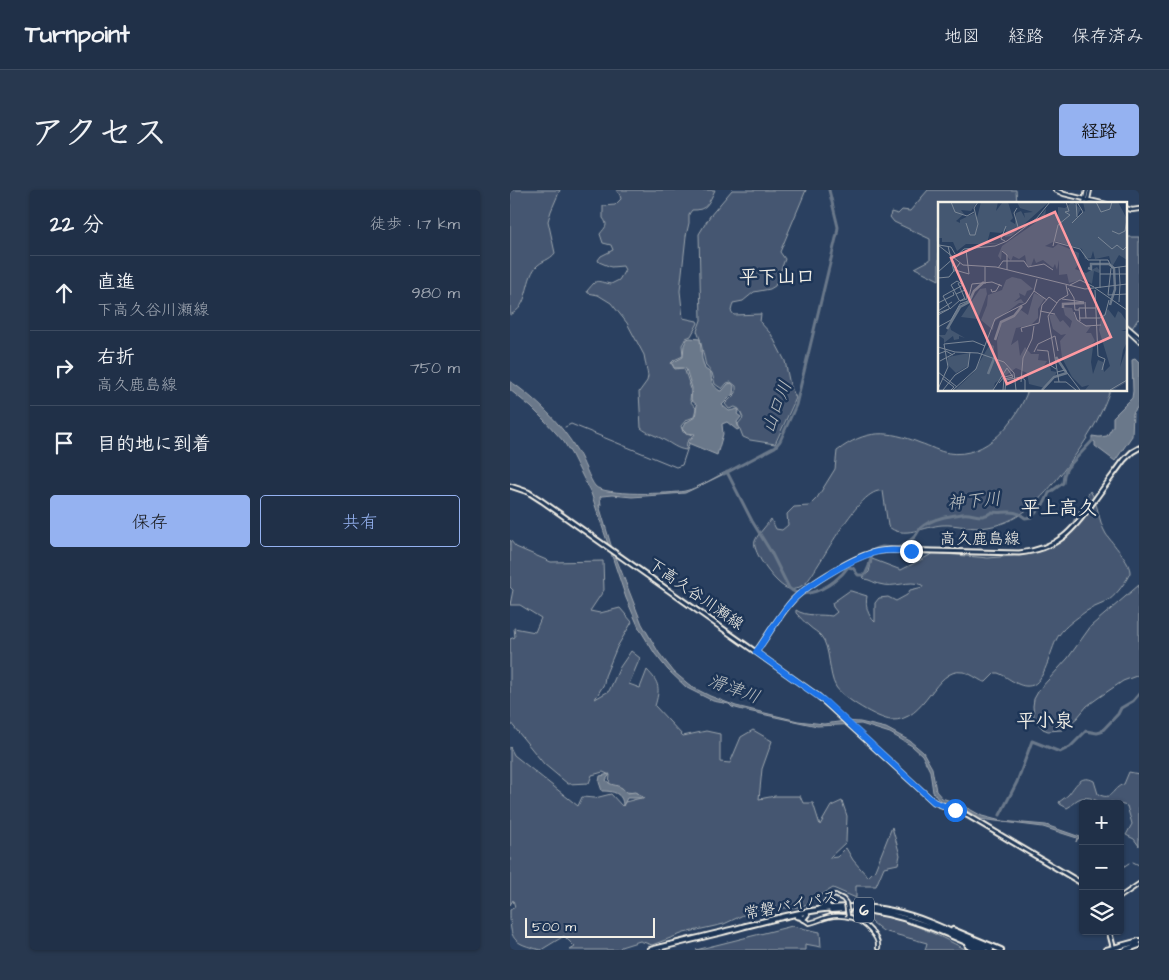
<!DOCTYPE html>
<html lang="ja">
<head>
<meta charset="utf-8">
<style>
  :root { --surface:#203048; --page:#28384f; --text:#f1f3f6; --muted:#a2a9b4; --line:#3d4b60; --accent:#95b2f1 }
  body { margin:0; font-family:"Architects Daughter","Klee One",sans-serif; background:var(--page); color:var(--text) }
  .controls { position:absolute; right:15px; bottom:15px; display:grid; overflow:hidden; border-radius:5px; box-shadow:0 1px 4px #0004 }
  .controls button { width:45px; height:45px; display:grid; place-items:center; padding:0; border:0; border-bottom:1px solid var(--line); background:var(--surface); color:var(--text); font:25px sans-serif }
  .scale { position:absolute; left:15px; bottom:12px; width:130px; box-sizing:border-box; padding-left:5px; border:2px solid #f4f1e8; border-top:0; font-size:14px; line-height:18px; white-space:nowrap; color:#f4f1e8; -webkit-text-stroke:4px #1d3557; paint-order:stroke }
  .stop { position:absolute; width:15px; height:15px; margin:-11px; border:4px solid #1a73e8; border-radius:50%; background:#fff }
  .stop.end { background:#1a73e8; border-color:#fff; box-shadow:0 1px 5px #0008 }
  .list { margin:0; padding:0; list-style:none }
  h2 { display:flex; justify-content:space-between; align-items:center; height:65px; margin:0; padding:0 20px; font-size:21px }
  h2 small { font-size:16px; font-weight:400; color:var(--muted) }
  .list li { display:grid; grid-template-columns:32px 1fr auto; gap:15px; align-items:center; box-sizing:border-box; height:75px; padding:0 20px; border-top:1px solid var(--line) }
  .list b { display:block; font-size:19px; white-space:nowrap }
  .list p { margin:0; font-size:16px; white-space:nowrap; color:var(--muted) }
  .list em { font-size:16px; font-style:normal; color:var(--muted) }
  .actions { display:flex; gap:10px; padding:15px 20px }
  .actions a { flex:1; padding:11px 0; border:1px solid var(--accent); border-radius:5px; text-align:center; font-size:18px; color:var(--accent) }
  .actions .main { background:var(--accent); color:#111 }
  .icon { flex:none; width:28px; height:28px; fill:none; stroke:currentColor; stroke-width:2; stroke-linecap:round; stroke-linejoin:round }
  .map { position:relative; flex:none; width:629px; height:760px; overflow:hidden; border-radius:5px }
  header { display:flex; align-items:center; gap:30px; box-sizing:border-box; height:70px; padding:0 25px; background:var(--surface); border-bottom:1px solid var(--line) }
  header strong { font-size:24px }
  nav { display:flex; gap:28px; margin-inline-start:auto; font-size:18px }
  .intro { display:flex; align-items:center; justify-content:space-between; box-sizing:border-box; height:120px; padding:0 30px }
  h1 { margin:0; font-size:35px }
  .button { padding:12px 22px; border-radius:5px; background:var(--accent); color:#111; font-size:18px; font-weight:700 }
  main { display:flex; gap:30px; padding:0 30px }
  aside { flex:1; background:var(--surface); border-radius:5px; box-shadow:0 1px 4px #0004 }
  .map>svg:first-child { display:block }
  .green { fill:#445771; stroke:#9ca4ac }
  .water { fill:#6a788a; stroke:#a1a8b0 }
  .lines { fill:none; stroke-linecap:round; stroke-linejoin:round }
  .stream { stroke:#a1a8b0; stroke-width:1 }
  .river { stroke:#6a788a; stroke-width:3 }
  .tertiary-casing { stroke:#f4f1e8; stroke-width:6 }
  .secondary-casing { stroke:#f4f1e8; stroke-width:7 }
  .trunk-casing { stroke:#f4f1e8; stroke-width:8 }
  .tertiary { stroke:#1d3557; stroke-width:2.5 }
  .secondary { stroke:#1d3557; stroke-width:3 }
  .trunk { stroke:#1d3557; stroke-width:4 }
  .tertiary-bridge-casing { stroke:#f4f1e8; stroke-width:6; stroke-linecap:butt }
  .tertiary-bridge { stroke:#1d3557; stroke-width:2.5 }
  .route { stroke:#1a73e8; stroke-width:6 }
  .labels { text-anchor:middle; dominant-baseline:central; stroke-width:5; stroke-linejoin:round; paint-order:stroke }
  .shield { fill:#1d3557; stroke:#b4b9bc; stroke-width:1 }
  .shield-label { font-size:15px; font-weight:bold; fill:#f4f1e8 }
  .street-label { font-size:16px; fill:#f4f1e8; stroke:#1d3557 }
  .water-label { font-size:18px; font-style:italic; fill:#bdc1c2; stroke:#1d3557 }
  .quarter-label { font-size:19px; font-weight:bold; fill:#f4f1e8; stroke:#1d3557 }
  .inset-river { fill:none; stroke:#6a788a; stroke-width:2.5 }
  .inset-road { fill:none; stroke:#7b8796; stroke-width:1 }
  .view { fill:#ff9aa2; fill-opacity:0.15; stroke:#ff9aa2; stroke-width:2.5 }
  .inset-edge { fill:none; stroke:#f4f1e8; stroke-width:2.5 }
</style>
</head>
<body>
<header>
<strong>Turnpoint</strong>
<nav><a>地図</a><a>経路</a><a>保存済み</a></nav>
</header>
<div class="intro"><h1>アクセス</h1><a class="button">経路</a></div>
<main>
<aside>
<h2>22 分<small>徒歩 · 1.7 km</small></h2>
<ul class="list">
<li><svg class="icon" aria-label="ahead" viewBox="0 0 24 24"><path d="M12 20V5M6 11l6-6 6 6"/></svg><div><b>直進</b><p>下高久谷川瀬線</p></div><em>980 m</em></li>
<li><svg class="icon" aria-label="right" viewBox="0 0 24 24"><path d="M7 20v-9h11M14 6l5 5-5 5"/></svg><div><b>右折</b><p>高久鹿島線</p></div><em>750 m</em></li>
<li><svg class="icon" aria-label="arrive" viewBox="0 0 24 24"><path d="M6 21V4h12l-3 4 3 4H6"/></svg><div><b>目的地に到着</b></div></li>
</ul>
<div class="actions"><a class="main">保存</a><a>共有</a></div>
</aside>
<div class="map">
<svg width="629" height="760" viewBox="0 0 629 760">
  <rect width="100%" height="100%" fill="#2a4060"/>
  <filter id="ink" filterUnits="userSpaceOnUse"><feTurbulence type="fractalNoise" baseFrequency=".02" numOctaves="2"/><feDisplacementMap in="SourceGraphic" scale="10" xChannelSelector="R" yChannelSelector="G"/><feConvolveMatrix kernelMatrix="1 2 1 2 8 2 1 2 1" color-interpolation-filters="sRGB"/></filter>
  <g filter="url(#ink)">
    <path class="green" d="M0,0H50L41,21L38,31L45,63C40,70 31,71 26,77C14,91 20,116 0,125Z
      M106,0H205C199,12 197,21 182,20L179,24V33L176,46L170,101L173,128L187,131L188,133L181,146L176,148L172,155L173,166L164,170L161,173L165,179L173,178L175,181L181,199L180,211L186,218L184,227L176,230L171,236L173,242L183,245L177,252L176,260C167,259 162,254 154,250C146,245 138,244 131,238L129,202L137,191L138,186L134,165L117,133L101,113L88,105L78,103L77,101C88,88 84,91 101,94L109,90L115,80L113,76L101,77L89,72L88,70L91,66L103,60L101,55L93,53L90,44C95,37 99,36 93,28V16L105,15L111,9L110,5Z
      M222,0H296L270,62L275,69L265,96L260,99L244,102L233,111L223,113L221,121L224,125L251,124L250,132L261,144L275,171L280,195L286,208L265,254L240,250L233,247L228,234L233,228L229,219L225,217L219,219L215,214L226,203V196L221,192L217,193L212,199L205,194L202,183L196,176L190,149L187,141L191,130L189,44L200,26Z
      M418,0H506L507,14H429V90L405,78L420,70V49L384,32L380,27L381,22L388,24L392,20L400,21Z
      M615,47H629V130L628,129L615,149Z
      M518,200H600C590,229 576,252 557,276C536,304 514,331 478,337C462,340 448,334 432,335C416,336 392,350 378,336L373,301C349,296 311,375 296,393C291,396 285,401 279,399C267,397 241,361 245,351C247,345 257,335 261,329L266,339L272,340L278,335L277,324L284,317L299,316L307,308L325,279L327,261C356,239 378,240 410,253C420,256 429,262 439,263C476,269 507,231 518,200Z
      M580,301C588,311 588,331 596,344C602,353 621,373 620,383C615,393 608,403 599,410C592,415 582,417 575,422C567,428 555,436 549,445C541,456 536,489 523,495C510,500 499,487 488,483H485L476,492H474C467,489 460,483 453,482C424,477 417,532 381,530C368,529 333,508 326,497C318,484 321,458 311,446C308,442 303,440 299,436C294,432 290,427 286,423V420C296,427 311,424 322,426L327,422L323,417L322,413L339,401H341L357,406C355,416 358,426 365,432V413L369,408L378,407L386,411L397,405L400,400L413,397L412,395C398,389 385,399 369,394C364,393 361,390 355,389L353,387L359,382L362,369L391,380L424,363L478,368L502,366L522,361L544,352L558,341Z
      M0,350L6,357L41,372L93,371L94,400L80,421L90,423L110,418L122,432L107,457L95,486L94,494L85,509L99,501L110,477L121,461L130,468L119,494L130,498L137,480C150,493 150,499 145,516L173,546L196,541L210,544V572L220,573L231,547L243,540L262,551L252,579L249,609L265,606H290L293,613H303L310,635L321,616L332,611L337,626L336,652L319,668L327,667L336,658L343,670L358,687L365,680L382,637L390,665L388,674L374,677L366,696H346V708L323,698L291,717L244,720L214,734L174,743L142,755L130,751L111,757L109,760H60L65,757L54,746L31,760C2,753 0,750 0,720L5,717L3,710L0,715V557L4,565L68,616L72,607L85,608L101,604L112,616L115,612L131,608L127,603L116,602L99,594L100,585L93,582L82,585L79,593L58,594L34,574L0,532V449L5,447L4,438L25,442L31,428L10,415H0L3,400L0,397Z
      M629,395V485L613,491L588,508L577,516L567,528L552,540L538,541L533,539L524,529L523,516L524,509L529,500L558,468L581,436Z
      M619,582L629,584V656L624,649L616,645L622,634L617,616L602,612L591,614C585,608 575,605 567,610C563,612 562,616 557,618L550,614L549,612C553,609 556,607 559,604C566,595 571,584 584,591L588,604C603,612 601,598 614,594Z
      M352,724C388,724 425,744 457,760H415L417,753L373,741Z
      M282,736L310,742L311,757L295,754V760H186Z"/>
    <path class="water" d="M180,148L190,149L192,169L195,179L201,183C201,191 203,196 210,201L213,200L218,194L222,193L224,196L223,204L212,215L219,221L227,219L229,220L227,224L231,227L227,232L229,239L227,240L217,232L212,234L213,244L207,265L178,253L185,244L176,243L172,239L175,233L185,227L187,215L181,210L182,198L176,179L173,178H164L162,173L173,167L174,155L177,149Z
      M625,169L629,173V215L623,223L622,246L605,271L585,256V252L582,250V246L589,247L597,246L603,236V227L622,208L623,201L622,170Z
      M0,191C27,210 51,233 68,262C73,270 80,290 85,296C93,306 161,304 175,301C189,298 203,288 216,282V283L175,303L122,307L102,305L92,306L90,307L91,315H89L101,355L132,434L149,463L164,482L182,497L200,506L226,516L288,531L314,534L335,531L350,532L376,538L400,551L413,562L422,578L426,601L432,608L452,615L472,626L491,631L536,635L573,648V650L568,648L566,652L567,648L533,637L470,629L448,615L433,612L427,608L423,602L420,581L412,565L402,556L380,543L351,534L307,536L233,520L222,517L219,514L203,511L177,498L158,480L145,464L129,438L116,408L81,303L62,265L54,252L36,232L21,217L0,200Z
      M100,584L96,590C100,596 106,594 112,598C114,599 115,602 117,603L125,602L134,608H117L113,616C113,603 103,601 92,601L89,592L90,586Z"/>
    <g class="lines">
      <path class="stream" d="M55,237L61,234L166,277L172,275L179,254
        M623,672L629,675
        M610,679L619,673"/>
      <path class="river" d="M217,282L242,331L261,362L279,398C293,412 319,397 330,386C334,383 335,380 338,377L343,378L348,385H355L359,376L362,365
        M214,284L265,257L270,251L286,215L327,44L328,37L319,0
        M364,360C374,354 378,359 387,358C392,357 403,349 406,345C409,341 409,338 413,336C424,328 439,326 452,324C464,322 470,331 482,322C494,324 505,318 515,328L522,327L535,312L539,303L553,293L554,285L557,278L584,249
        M490,625L507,592L522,551L550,562L560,557L576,541L587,543L591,542L608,524L611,518L623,511L629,504"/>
      <g class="tertiary-casing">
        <path id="tertiary" d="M545,0L554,4L596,14
          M574,14L577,0
          M577,14L580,0
          M615,18L622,20L629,19
          M615,135L629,147
          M615,138L629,151
          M610,707L629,694
          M316,712L318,708L325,705L333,709L336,713
          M293,729L299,733C305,732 311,729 318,727C334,723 350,728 361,741C365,746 369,751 368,758"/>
      </g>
      <g class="secondary-casing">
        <path id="secondary" d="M0,296L18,302L32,311L308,506L424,612L455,624L573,694
          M246,462C258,445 269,426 282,411C296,396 339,370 358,364C366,361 373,361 381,360L509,363C548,359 563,341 584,311C594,297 604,284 614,270L622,262L629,258
          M599,741L604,760"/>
      </g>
      <g class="trunk-casing">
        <path id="trunk" d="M310,719L316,713L319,718
          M346,719C392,723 432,741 474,760
          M321,720L339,719
          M287,726L291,727L293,729L297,724
          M443,740L491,760
          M458,756L467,760
          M140,760C171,752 202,745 232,737C282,724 331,710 382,721C417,728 449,746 481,760
          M596,760L629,751
          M615,760L629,755"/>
      </g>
      <use href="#tertiary" class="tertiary"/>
      <use href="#secondary" class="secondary"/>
      <use href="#trunk" class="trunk"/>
      <g class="tertiary-bridge-casing">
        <path id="tertiary-bridge" d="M336,713L338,726"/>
      </g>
      <use href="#tertiary-bridge" class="tertiary-bridge"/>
    </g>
  </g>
  <g class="lines" filter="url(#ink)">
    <path class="route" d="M401,361C390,361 378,359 367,362C346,366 299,394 284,409C269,424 259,445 246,462L316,512L424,612L445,620"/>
  </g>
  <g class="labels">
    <rect class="shield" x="344" y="707.5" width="20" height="25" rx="4"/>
    <g class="shield-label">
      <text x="354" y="720">6</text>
    </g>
    <g class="street-label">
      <text x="470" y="349">高久鹿島線</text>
      <text transform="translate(186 404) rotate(35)">下高久谷川瀬線</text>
      <text transform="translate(281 715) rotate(-11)">常磐バイパス</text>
    </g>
    <g class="water-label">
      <text transform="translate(267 217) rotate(-69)">山口川</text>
      <text transform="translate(464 311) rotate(-5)">神下川</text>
      <text transform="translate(224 499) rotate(20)">滑津川</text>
    </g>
    <g class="quarter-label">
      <text x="267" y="87">平下山口</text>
      <text x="549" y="318">平上高久</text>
      <text x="535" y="531">平小泉</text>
    </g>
  </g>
  <g transform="translate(428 12)">
    <rect width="189" height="189" fill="#2a4060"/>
    <path d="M0,0H39L33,9L23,8L26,12L18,19L22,21V18L37,11L39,16L43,0H60L58,9L64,1L70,0L75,16L72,19L77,22L78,11L83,9L87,16L86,11L95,10L82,6L79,0H111L73,34L67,35L68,27L63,31L52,30L49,41L62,42H28L19,49L15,40H4V36H0ZM134,0L143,7L138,16L147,9L145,0H180L189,17V58L181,53L174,65L171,54L157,57L155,49L153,56L147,57L144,47L117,39L107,44L115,46L120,42L141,51L140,63L137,67L148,71L159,65L162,69L161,71L156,69L154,82L146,77L131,81L129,72L121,73V58L119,68L117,62L115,66L105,58L98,61L96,56L93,64H89L87,53L81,57L75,54L73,59L64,48L63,58L60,54L64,44L97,21L108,7L107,15L116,11L120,15V5L127,6ZM74,75L83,77L95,87L89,89L87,94L81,91L82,95L76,100L83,97L86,101H81L56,120L55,128L43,118L49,103L50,93L64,88L68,78ZM48,86L49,92L40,117L23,115L42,87ZM96,91L107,96L100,107V116L93,123L78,126L73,143L80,138L82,154L87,145L93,152H101L100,158L109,159L104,167L112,164L113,169L119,170L114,179L107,186L91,182L89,171L78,166L57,181L55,188H17L35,171L52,142L56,144V157L60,158L59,139L64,120L83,108L90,113ZM125,105L134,106L137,115L144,122L153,124L148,131H153L157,139L154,142L158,145H155L153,160L155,172L160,158L165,160L166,170L172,164L161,128L163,116L170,107L177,116L180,109L183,111L189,120V127L183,129H189V140L185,148L182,165L189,145V180L175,188H147L151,183L144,185L134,175L124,156L122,139L128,132L123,133L115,127L111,113L117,112L122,120L125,118L132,126L134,119L127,113ZM12,124L13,128L27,136L21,134V137L16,138L15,134L6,141V137L0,133H7ZM31,151L30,164L18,171L10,163V155Z" fill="#445771"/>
    <path class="inset-river" d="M150,66L153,67V62H171L176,66L177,87L172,103M125,106V102L146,101M9,127L22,105L31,100L36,89L46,80M57,138L63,120L76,114L84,104M118,155L128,170M50,172L57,154M104,188L116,175L129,171"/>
    <path class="inset-road" d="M13,0L17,10L29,14L36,10M138,0L139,15M158,0L163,10L172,7L174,0M79,6L76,11L80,25M28,21L32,33H37L40,22L36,6L40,0M134,21L145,10L139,0M174,29L181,32L187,29L189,17M160,35L174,47L179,43L185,48L189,44M67,39L63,37L68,24M117,40L142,47L150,58H170L174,66L189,64M0,43L25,63L58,65L147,87L189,82M1,43L13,45L17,52M10,44L16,70M115,44L120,23L132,13L127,10L131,9L128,0M64,49L69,53V68M162,58V86M47,65V82M181,65L182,82M60,66L65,59H86L90,65L106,62L115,68M173,66L170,93L189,92M17,68L31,72L28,48M0,70L26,47L57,44L69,39L99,16L112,0M162,72H189M0,76L11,75L22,61M20,81L27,97M132,83L142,78L156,85M130,86L136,96L137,108H141M157,86L189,108M53,87L54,90L58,89L62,82M157,88L160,154L167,157L164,168M96,89L109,98M18,92L27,88L29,97L22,99L27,96M124,97L146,100M21,98L16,88L13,83L19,79L25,83L16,88L12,90L5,94L12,107L22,98M147,100L148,116M181,100L182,82M0,101L16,93L15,90M0,109L14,100M102,109L117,112M136,110L139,118L148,124L163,123M0,111L11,107L0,113M141,116H162M162,116L167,113L171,98M142,119L141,106H158M0,125L13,118L22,102L30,99L34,82L54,80L64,84M84,130L83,126L101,121L104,103L111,95L119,101M0,145L17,150L40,151L66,160L76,171L78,188M99,148L110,149L112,163L118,167M96,150L100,142L117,134L120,149M0,152L8,149L15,153M2,159L17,151M0,170L19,185M119,170L127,168L142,188M4,176L16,185L13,188M83,180L85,156L94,137L96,124M116,180H128L138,188M121,180L110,114L121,98L130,93L128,83M61,181L66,175L75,173M0,187L10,165L6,142L35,139L47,144M5,188L17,173L30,165L32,150M15,188L38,167L57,117L88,101L96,89L99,77M55,188L69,166L75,175L66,177L65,188M67,188L68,178L83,175L87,178V188M172,188L189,178"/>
    <path class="view" d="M117,10L173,135L69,182L13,56Z"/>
    <rect width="189" height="189" class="inset-edge"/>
  </g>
</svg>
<div class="controls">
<button>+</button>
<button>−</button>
<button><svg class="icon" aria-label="layers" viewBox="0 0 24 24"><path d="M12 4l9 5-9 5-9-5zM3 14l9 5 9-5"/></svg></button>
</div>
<div class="scale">500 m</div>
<div class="stop" style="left:445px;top:620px"></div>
<div class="stop end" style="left:401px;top:361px"></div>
</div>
</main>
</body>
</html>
